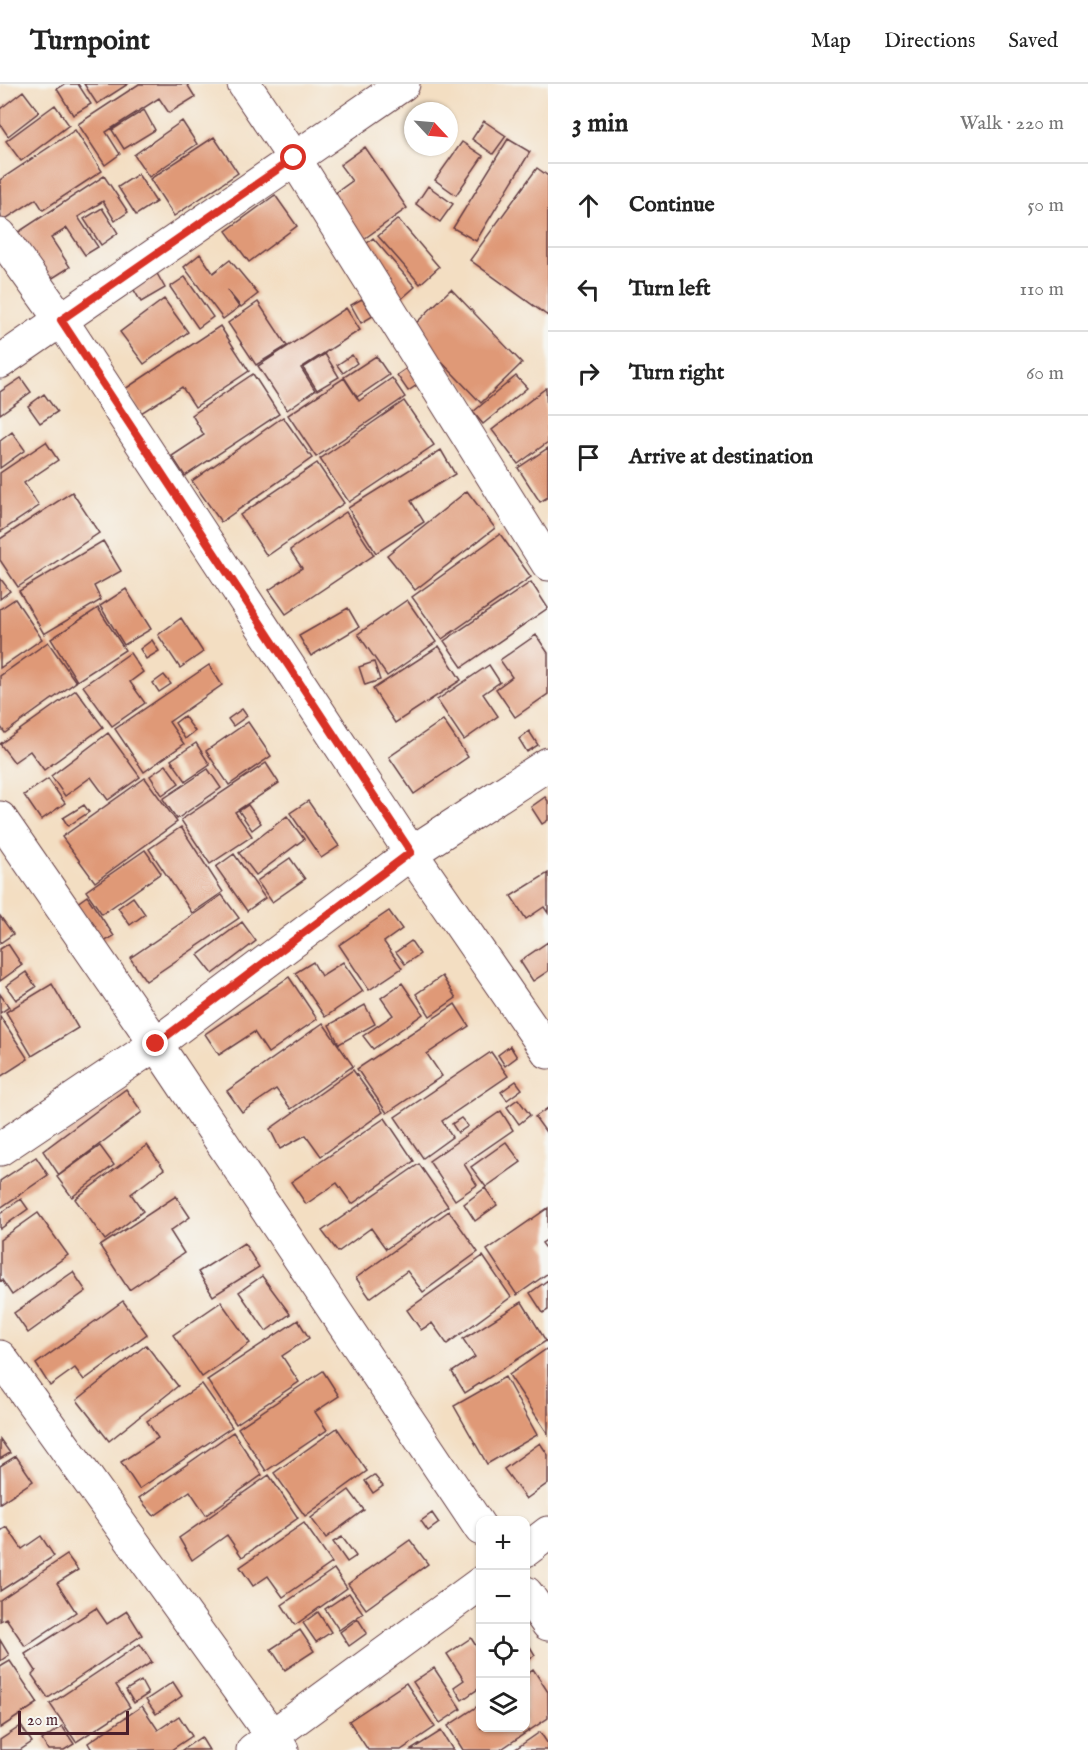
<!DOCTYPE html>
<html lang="en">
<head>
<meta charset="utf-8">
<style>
  :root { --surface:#fff; --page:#f6f6f6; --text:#222; --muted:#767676; --line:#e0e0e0 }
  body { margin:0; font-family:"IM FELL English",serif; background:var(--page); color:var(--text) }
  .controls { position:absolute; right:18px; bottom:18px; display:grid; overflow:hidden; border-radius:12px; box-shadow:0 2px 4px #0004 }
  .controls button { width:54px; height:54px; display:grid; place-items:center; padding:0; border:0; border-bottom:2px solid var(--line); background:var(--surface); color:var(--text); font:30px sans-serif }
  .compass { position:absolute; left:404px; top:18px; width:54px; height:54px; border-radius:50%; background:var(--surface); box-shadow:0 2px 4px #0004; rotate:116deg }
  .scale { position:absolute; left:18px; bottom:15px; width:111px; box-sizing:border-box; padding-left:6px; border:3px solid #4a1f2b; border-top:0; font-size:16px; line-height:21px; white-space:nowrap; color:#4a1f2b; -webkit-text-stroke:4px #f6f6f2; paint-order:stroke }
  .stop { position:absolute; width:18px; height:18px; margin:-14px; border:4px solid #d93025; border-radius:50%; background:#fff }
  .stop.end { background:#d93025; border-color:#fff; box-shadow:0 2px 6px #0008 }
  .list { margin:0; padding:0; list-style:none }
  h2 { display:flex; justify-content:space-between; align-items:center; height:78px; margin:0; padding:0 24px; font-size:26px }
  h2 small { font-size:20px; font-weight:400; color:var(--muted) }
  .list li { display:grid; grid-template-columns:39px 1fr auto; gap:18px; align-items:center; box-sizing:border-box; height:84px; padding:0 24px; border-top:2px solid var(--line) }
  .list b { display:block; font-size:22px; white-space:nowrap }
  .list em { font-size:20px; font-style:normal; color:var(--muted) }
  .icon { flex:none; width:33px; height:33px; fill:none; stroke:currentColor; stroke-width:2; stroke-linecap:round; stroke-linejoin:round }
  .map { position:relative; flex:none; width:548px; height:1666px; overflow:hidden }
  header { display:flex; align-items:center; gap:36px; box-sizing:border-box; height:84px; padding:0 30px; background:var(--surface); border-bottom:2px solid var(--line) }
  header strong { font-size:28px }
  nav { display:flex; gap:33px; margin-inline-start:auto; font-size:21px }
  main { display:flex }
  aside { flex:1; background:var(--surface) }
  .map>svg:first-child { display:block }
  .building { fill:#df9977 }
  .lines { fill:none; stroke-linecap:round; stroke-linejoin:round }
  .street-casing { stroke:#633c42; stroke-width:35 }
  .street { stroke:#fff; stroke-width:33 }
  .route { stroke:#d93025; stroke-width:8 }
</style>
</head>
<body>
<header>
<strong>Turnpoint</strong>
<nav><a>Map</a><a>Directions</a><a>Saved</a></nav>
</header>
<main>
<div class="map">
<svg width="548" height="1666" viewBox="0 0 548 1666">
  <rect width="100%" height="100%" fill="#f6f6f2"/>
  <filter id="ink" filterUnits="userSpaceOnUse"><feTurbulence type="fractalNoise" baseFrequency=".0167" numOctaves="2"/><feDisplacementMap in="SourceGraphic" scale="12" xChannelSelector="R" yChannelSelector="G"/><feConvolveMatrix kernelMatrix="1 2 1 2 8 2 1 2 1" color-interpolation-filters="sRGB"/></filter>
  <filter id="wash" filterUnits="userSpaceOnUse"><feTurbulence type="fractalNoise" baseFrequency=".008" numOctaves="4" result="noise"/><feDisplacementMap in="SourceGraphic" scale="24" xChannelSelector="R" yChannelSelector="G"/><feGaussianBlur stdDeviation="1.35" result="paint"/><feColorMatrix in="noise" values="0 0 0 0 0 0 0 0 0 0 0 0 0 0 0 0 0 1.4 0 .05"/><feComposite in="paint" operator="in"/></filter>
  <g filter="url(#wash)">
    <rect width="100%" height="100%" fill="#f3dec2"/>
    <g id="blocks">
      <path class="building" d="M65,0H78L91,20L73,31L57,5Z
        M84,0H128L97,20Z
        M139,0H187L195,13L169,29L159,14L106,48L120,70L105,81L78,40Z
        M23,7L39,28L8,52L0,40V25Z
        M55,21L69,41L21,77L6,57Z
        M144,26L155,46L124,65L112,46Z
        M182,37L197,60L149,93L134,71Z
        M484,37L506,52L493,70L472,55Z
        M75,46L102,87L43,126L36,115L1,138L0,96Z
        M214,53L238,89L174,132L150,95Z
        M508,55L530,68L476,157L453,144Z
        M462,58L483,72L456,111L435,96Z
        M365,63L407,124L361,157L330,113L352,97L340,81Z
        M537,84L548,92V232L470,176Z
        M138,90L156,118L136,131L118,103Z
        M104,92L128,128L115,137L103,117L78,133L98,163L85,171L67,144L51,154L70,183L48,197L17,149Z
        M428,102L453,120L440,138L416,120Z
        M275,111L297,142L249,178L226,147Z
        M102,124L118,149L101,161L84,135Z
        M398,135L439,183L420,200L378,152Z
        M373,154L415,203L399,217L357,168Z
        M200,170L213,189L230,176L258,210L241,223L227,206L239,223L223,235L184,183Z
        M155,186L165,204L141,218L131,201Z
        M185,193L213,233L198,244L170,203Z
        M451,205L522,279L481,319L410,245Z
        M164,215L188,248L144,280L120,248Z
        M362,215L373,232L361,239L351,221Z
        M258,218L287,262L256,281L228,239Z
        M346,224L360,246L301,284L315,306L287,326L258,282Z
        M220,242L249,287L195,323L182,303L141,329L125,305Z
        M325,270L339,293L317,306L303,284Z
        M352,271L357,279L343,289L337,281Z
        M376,272L389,291L357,313L344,293Z
        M410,282L420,299L408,307L397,291Z
        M253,290L279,330L185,392L172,372L204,351L192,331Z
        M516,292L527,304L483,340L473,328Z
        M21,294L31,308L0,330V308Z
        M344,294L359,317L392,294L405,313L316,373L288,331Z
        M546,304L548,358L518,380L492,346Z
        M44,310L57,328L40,339L28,322Z
        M404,317L434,361L349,418L320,375Z
        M283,333L312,374L221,438L192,397Z
        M12,348L25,366L0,384V357Z
        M46,358L58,376L24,399L39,422L0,448V389Z
        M548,364V413L540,418L518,384Z
        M441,366L455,390L411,417L424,438L376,469L348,424Z
        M317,379L344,419L267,472L240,431Z
        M467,407L495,444L415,506L387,471Z
        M72,408L99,449L18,503L0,476V455Z
        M346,428L374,471L286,530L269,506L302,484L290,466Z
        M500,450L531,493L442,555L412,513Z
        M103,457L121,487L94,502L101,516L44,550L19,507Z
        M0,494L10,507L0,515Z
        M531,498L548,524L462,583L444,557Z
        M126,505L151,545L124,561L100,522Z
        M15,515L42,555L0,584V525Z
        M407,516L436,558L387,592L358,550Z
        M98,524L125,566L77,597L51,555Z
        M348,524L359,543L311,572L299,552Z
        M181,534L203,568L180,584L158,551Z
        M536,551L548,569V610L515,633L496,605L512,593L500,576Z
        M152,556L159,567L146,575L140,565Z
        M48,558L76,598L5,649L0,642V592Z
        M439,562L461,596L395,639L373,605Z
        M130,569L143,588L130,598L145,619L112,642L83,602Z
        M374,578L380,596L365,601L359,583Z
        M209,581L222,601L169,638L184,660L144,688L115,645Z
        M489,581L500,598L483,610L498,632L464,656L437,616Z
        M164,591L171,600L159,608L153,599Z
        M76,606L103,643L44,686L30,667L14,678L0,660Z
        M242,625L247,632L233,642L228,635Z
        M184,632L195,647L185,655L175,639Z
        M443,636L468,673L414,710L389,673Z
        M248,638L271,672L229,701L206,667Z
        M529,647L538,661L527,668L519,655Z
        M108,649L140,693L108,716L91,693L65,712L51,692Z
        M196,659L210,681L186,697L171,676Z
        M266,679L279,699L235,728L252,752L210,780L181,736Z
        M166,681L179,699L162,711L150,692Z
        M208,685L221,704L177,735L163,715Z
        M145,694L177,738L95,798L62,753Z
        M48,695L65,719L41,736L24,711Z
        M545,713L548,717V736L542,740L531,723Z
        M308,717L339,762L321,774L290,729Z
        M84,721L89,728L68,742L63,734Z
        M248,721L261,739L252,746L239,727Z
        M287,732L304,755L256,791L239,769Z
        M181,743L223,808L192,829L149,765Z
        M145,766L161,789L102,830L86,807Z
        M234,770L265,814L247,827L216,783Z
        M290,774L305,795L272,818L257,797Z
        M548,789V829L544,823L526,835L511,812Z
        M222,811L239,834L146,897L130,874Z
        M87,812L114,852L102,859L76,820Z
        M133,813L145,830L130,841L118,824Z
        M389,827L402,845L384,858L402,884L369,906L339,861Z
        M0,832L13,850L0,859Z
        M242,838L256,857L213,890L198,871Z
        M411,857L420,870L405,880L396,868Z
        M548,858V887L533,897L520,877Z
        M8,860L22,881L0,897V865Z
        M313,878L321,892L343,878L363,907L325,933L295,889Z
        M26,888L36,903L16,916L6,902Z
        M442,892L456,914L430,932L416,910Z
        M289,893L317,935L268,969L254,948L219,971L205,950Z
        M402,899L423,930L373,965L363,952L393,931L381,914Z
        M52,900L78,944L32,972L6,928Z
        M0,910L9,923L0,929Z
        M455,920L469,942L427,970L442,992L387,1029L357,985Z
        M365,921L375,940L339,960L329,941Z
        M0,932L28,975L0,993Z
        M323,939L353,982L291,1025L276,1005L242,1028L227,1007Z
        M510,962L517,973L505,982L498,971Z
        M491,968L508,992L442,1037L452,1053L423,1074L395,1033Z
        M353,986L383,1028L321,1072L306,1051L280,1065L270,1045Z
        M516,997L522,1005L507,1016L501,1008Z
        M126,1005L142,1028L59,1091L43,1067Z
        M518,1015L530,1031L519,1040L507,1023Z
        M548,1024V1051L535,1033Z
        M501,1027L513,1046L464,1080L477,1101L455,1116L429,1077Z
        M385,1034L414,1077L352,1120L337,1099L306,1120L291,1098Z
        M461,1034L468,1042L458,1049L452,1040Z
        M506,1058L521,1078L486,1103L471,1083Z
        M147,1061L164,1085L131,1110L143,1127L105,1156L75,1115Z
        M100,1062L114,1081L72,1113L57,1093Z
        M36,1073L48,1091L0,1124V1097Z
        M419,1080L448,1122L386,1165L371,1144L338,1168L322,1147Z
        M485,1104L497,1121L475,1137L464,1120Z
        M176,1112L190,1133L170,1147L184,1169L129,1206L100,1162Z
        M21,1115L28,1125L0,1145V1130Z
        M548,1124V1155L542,1159L548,1167V1189L517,1211L487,1166Z
        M449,1127L478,1168L423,1208L407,1187L370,1214L356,1194Z
        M38,1129L68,1171L12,1211L2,1196L0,1197V1156Z
        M244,1159L259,1183L213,1212L198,1188Z
        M483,1172L511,1213L447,1260L432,1239L421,1246L407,1226Z
        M73,1188L86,1207L28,1249L14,1229Z
        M262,1192L290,1230L266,1247L239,1208Z
        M548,1196V1226L543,1229L530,1209Z
        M123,1217L147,1250L84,1296L75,1284L50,1302L36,1280Z
        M221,1218L250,1259L202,1293L173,1251Z
        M522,1218L546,1257L465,1309L452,1288L475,1273L463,1255Z
        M298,1236L309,1254L282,1272L299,1298L236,1340L207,1296Z
        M146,1261L178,1302L109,1357L77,1316Z
        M548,1264V1350L509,1291Z
        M323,1287L339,1312L315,1328L327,1346L266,1387L238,1344Z
        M505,1293L537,1351L487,1380L454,1322Z
        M202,1300L232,1343L139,1405L121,1378L158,1354L147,1337Z
        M337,1344L367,1387L305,1432L274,1389Z
        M233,1348L262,1391L206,1431L190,1407L154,1432L139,1414Z
        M0,1355L10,1369L0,1375Z
        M540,1359L548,1371V1399L526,1415L504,1385Z
        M16,1372L33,1397L0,1419V1382Z
        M269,1391L298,1434L242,1473L227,1451L192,1476L179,1454Z
        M374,1391L383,1402L373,1409L365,1397Z
        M349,1406L364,1426L326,1454L311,1434Z
        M432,1429L439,1439L428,1447L421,1437Z
        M304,1439L332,1479L283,1513L268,1492L253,1502L240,1483Z
        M7,1443L22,1465L41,1452L54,1472L0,1507V1447Z
        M342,1453L356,1472L347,1478L333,1458Z
        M410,1456L428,1480L366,1525L348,1500Z
        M67,1471L78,1486L57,1499L76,1528L25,1562L6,1534L0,1537V1516Z
        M334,1485L347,1504L295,1541L282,1521Z
        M349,1509L363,1529L339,1546L325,1525Z
        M96,1524L107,1540L127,1527L142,1551L48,1614L32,1591L36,1587L25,1570Z
        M318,1528L331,1548L316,1558L303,1539Z
        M358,1535L367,1549L349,1562L340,1548Z
        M300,1546L314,1567L285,1586L271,1565Z
        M471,1554L481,1570V1603L462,1616L454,1603L464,1596L447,1570Z
        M0,1556L9,1571L0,1577Z
        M526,1556L535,1571L526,1577Z
        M140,1560L152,1578L116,1601L130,1623L76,1658L50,1620Z
        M10,1577L38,1619L0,1644V1583Z
        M434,1584L461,1625L440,1639L413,1598Z
        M533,1585L548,1608V1634L500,1666H463L448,1642L481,1620V1644H526V1590Z
        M141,1597L148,1610L134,1619L126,1606Z
        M173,1598L182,1612L156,1630L146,1616Z
        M406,1599L435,1643L401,1666H368L349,1637Z
        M142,1622L158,1646L179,1632L192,1652L171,1666H92L88,1659Z
        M21,1642L32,1658L20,1666H0V1656Z
        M62,1642L74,1660L64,1666H48L42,1656Z
        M441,1647L453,1666H411Z
        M540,1648L548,1660V1666H514Z
        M201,1653L209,1666H182Z"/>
    </g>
  </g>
  <g filter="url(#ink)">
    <use href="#blocks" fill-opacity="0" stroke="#633c42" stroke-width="1.5"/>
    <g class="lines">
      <g class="street-casing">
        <path id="street" d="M244,0L294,74L548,480
          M0,151L61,236L411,769L548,968
          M0,278L403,0
          M0,734L156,960L481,1445
          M0,1065L156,960L411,769L548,680
          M0,1273L282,1666
          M526,1466L548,1449
          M526,1509L548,1540
          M253,1666L481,1499"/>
      </g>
      <use href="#street" class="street"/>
    </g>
  </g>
  <g class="lines" filter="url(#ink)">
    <path class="route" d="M156,960L411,768L61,236L294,74"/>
  </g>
</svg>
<div class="controls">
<button>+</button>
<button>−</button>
<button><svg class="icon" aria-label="locate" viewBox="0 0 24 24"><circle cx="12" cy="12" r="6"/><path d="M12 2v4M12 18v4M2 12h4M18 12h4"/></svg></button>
<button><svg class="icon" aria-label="layers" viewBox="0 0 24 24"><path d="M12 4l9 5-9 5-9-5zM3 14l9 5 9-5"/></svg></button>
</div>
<svg class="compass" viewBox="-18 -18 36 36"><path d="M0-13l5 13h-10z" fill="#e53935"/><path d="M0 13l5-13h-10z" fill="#767676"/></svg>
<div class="scale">20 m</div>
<div class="stop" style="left:294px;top:74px"></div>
<div class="stop end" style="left:156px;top:960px"></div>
</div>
<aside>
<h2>3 min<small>Walk · 220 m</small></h2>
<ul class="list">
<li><svg class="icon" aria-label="ahead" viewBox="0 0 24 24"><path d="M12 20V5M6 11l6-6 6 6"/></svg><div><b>Continue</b></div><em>50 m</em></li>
<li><svg class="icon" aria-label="left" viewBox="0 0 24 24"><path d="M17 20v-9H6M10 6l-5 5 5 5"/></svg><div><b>Turn left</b></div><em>110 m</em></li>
<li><svg class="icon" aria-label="right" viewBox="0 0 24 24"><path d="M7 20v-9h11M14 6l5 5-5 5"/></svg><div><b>Turn right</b></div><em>60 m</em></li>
<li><svg class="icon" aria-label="arrive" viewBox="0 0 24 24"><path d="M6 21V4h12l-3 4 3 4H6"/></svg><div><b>Arrive at destination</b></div></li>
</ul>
</aside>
</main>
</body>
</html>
